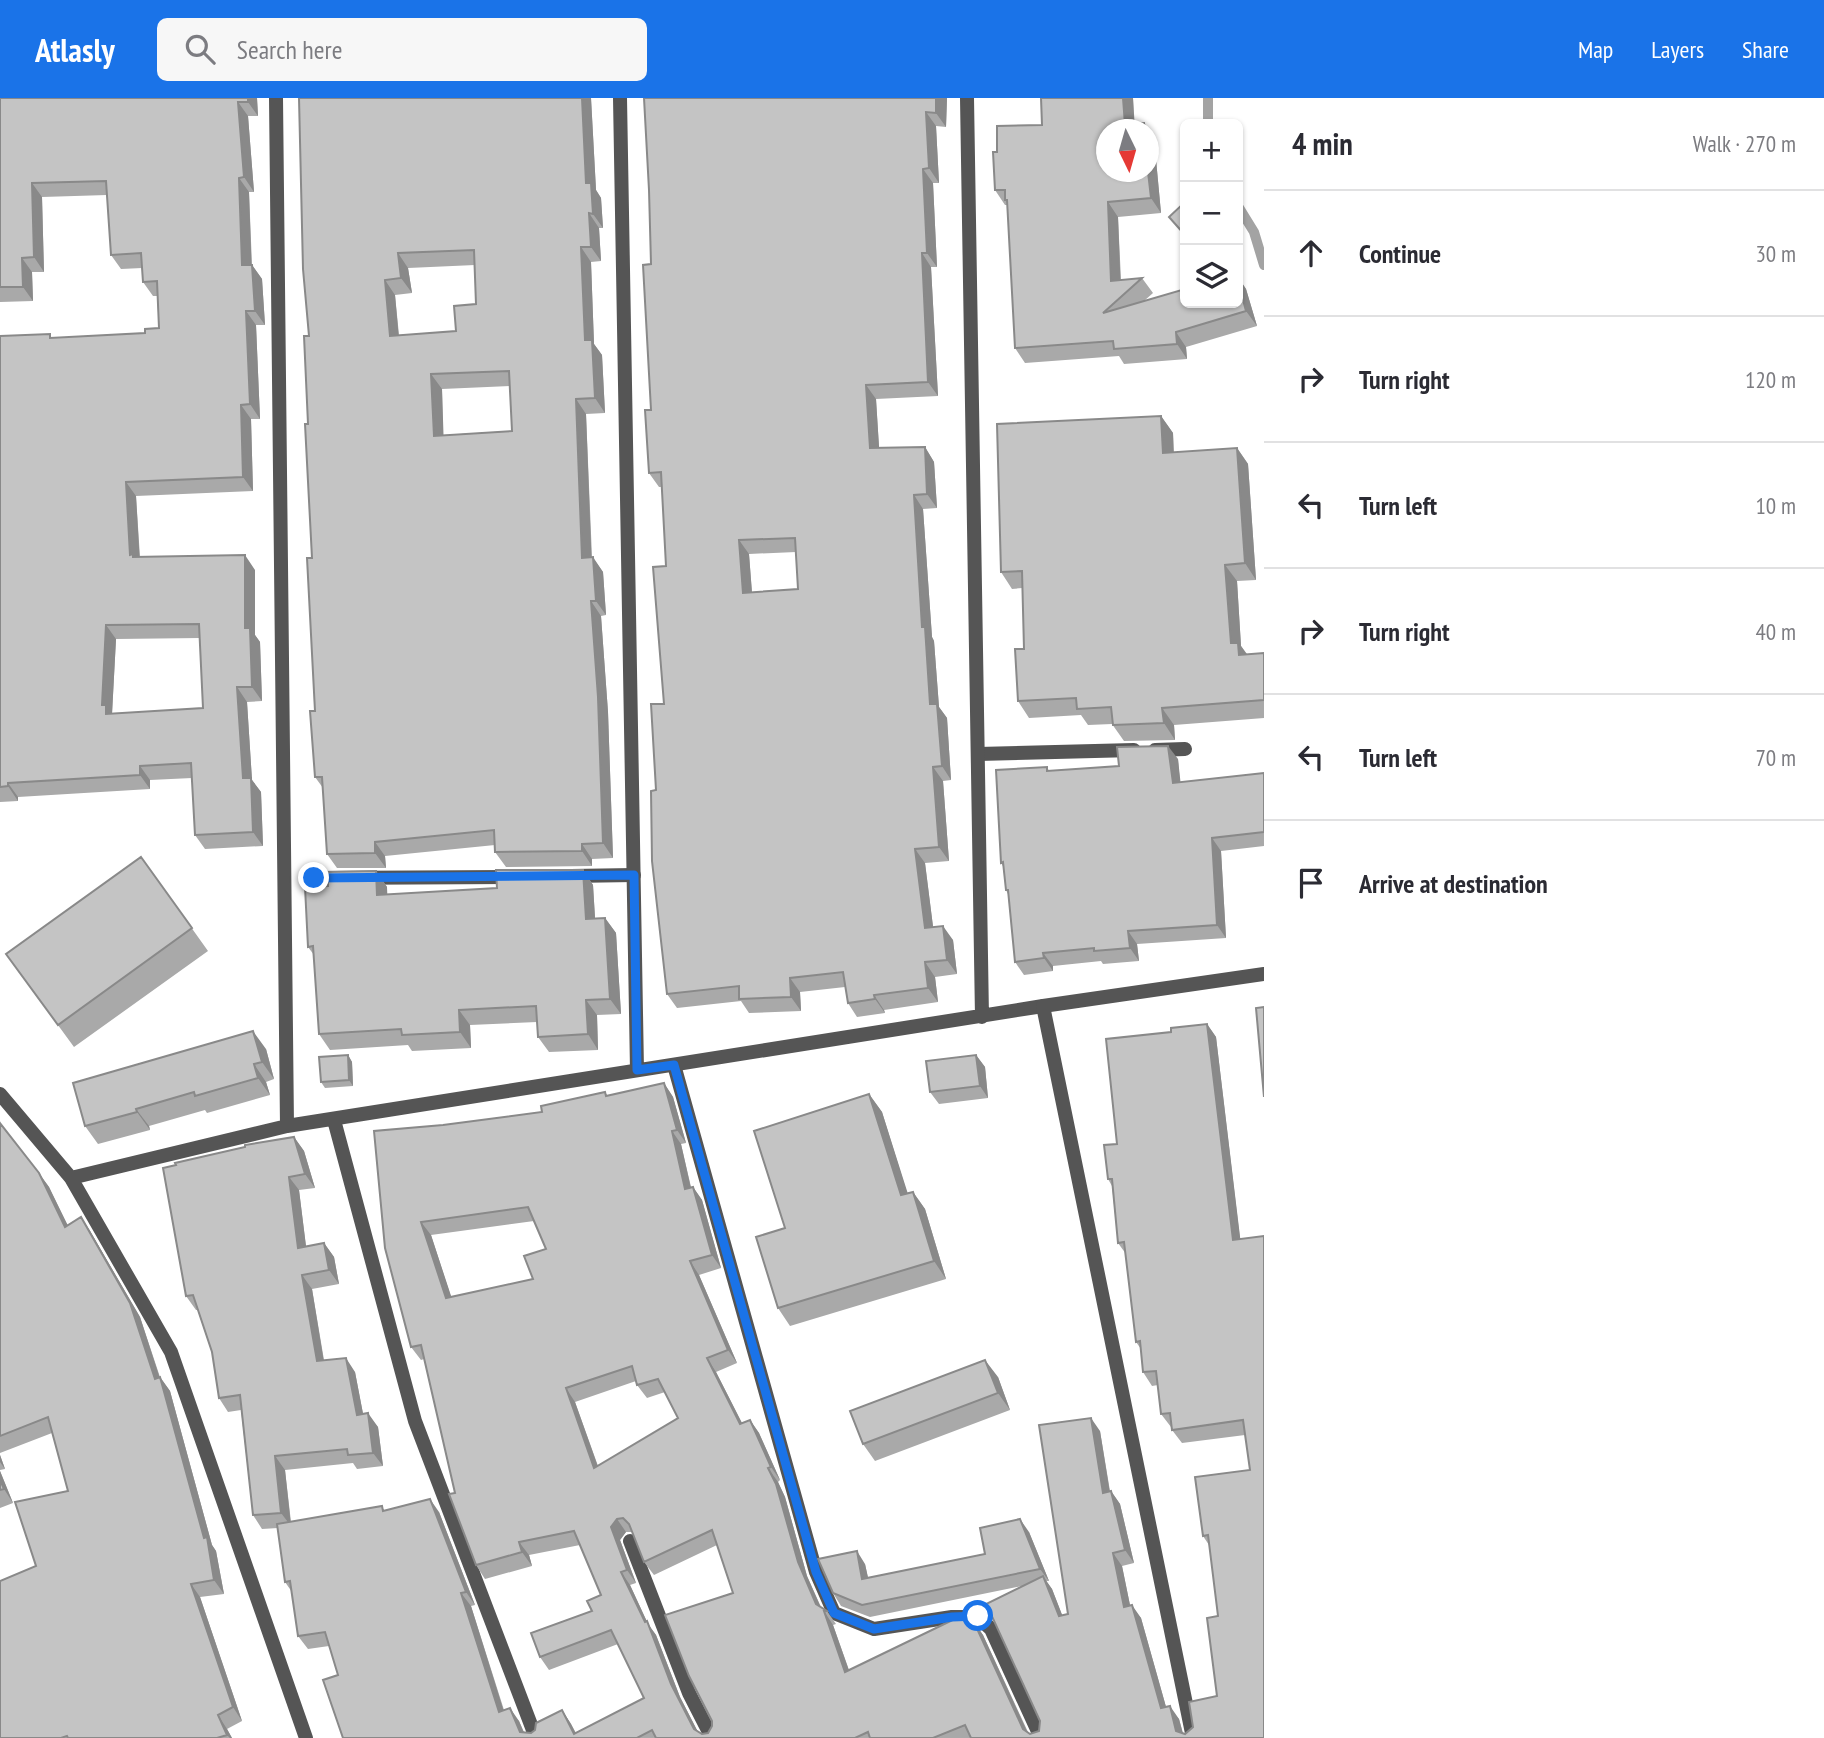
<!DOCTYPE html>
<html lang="en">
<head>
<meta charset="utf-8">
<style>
  :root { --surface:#fff; --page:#f7f7f7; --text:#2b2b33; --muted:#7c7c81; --line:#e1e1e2; --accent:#1a73e8 }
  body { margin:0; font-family:"PT Sans Narrow",sans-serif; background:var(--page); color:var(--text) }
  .controls { position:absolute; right:21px; top:21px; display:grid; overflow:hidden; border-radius:10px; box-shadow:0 2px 5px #0004 }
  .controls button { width:63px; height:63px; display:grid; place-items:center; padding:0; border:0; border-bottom:2px solid var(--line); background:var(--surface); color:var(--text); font:35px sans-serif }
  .compass { position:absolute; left:1096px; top:21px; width:63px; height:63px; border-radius:50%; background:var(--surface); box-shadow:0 2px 5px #0004; rotate:175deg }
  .stop { position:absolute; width:21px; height:21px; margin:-16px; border:5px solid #1a73e8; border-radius:50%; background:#fff }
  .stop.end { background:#1a73e8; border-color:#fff; box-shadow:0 2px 7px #0008 }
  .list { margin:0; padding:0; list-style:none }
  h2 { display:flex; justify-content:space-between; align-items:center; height:91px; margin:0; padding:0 28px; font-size:30px }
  h2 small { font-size:23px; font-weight:400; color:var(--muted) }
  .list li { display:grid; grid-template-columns:46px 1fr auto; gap:21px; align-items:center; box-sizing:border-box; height:126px; padding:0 28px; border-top:2px solid var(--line) }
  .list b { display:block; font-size:26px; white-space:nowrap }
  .list em { font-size:23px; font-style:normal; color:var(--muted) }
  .icon { flex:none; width:38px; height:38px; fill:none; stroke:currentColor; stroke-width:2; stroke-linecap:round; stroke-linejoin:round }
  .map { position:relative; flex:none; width:1264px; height:1640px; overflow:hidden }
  header { display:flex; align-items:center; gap:42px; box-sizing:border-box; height:98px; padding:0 35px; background:var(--accent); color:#fff }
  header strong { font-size:33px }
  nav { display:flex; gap:38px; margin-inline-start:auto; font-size:24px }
  .search { width:490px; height:63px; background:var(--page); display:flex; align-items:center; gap:18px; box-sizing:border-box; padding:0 24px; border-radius:10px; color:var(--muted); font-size:26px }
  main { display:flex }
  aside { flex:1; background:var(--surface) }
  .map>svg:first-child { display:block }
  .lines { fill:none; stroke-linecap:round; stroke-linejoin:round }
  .stream { stroke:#a3a3a3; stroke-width:10 }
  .service { stroke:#555; stroke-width:14 }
  .minor { stroke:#555; stroke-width:14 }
  .tertiary { stroke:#555; stroke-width:14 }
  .wall { fill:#a9a9a9; fill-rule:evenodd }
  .shaded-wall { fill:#898989 }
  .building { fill:#c4c4c4; stroke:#898989; stroke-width:2; fill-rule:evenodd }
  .route { stroke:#1a73e8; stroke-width:9 }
</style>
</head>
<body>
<header>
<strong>Atlasly</strong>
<div class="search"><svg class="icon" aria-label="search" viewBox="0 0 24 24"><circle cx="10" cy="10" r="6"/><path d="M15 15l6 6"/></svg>Search here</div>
<nav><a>Map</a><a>Layers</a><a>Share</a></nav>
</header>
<main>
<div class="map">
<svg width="1264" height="1640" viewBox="0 0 1264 1640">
  <rect width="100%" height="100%" fill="#fff"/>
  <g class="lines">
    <path class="stream" d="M1208,26V0
      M1238,108L1254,134L1264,167"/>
    <path class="service" d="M1155,652L1185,651
      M978,656L1134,652
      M571,778L634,777
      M314,780L515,779"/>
    <path class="minor" d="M276,0L287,1028
      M620,0L637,972
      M967,0L982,919
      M674,967L816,1474L834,1515L874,1531L952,1519H978L991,1531L1041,1640
      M0,996L71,1080L171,1254L306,1640
      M334,1022L415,1323L536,1640
      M71,1080L287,1028L1043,908
      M630,1443L689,1595L712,1640"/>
    <path class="tertiary" d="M1193,1640L1043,908L1264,876"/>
  </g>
  <path class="wall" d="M0,0H257L258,18H248L254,94H249L252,167L262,181L265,227H256L260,321H251L253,393L136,398L140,459L255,472V537L260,544L262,603L247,604L252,682L261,694L263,748L205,751L195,737L192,680L150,682V691L18,699V703L0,704V238L53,240L145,235L159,230L157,198H153L143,184L142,170L121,171L111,157L107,97L42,99L44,174H32L33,203L0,204ZM200,540L203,610L112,616L116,541Z
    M299,0H591L596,92L601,100L603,130H599L601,163L591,164L594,246L602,257L605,315L586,316L592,459L603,474L606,517L601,518L608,614L613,760L592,761V768L506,769L495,754V747L385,758L386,770H337L327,756L323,690L315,679L312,460L308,326L309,238ZM475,167L476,206L456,233L399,237L395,197L412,195L408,170ZM510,288L512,333L443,337L442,291Z
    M947,0L946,29L936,28L939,85H933L937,169H931L938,298L876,301L879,350L925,349L934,364L937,410L923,411L932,539L934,543L939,609L947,620L951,682L943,683L949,763L925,765L933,829L953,842L957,876L935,879L938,904L884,912L885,915L857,919L848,905L845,889L800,894L801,913L749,915L741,903L677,910L667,896L656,692L664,606L666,468L662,389H659L649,375L651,312V166ZM796,454L798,491L752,494L749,456Z
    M1041,0H1133L1134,26L1154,40L1161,115L1118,119L1121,182L1142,180L1153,195L1144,203L1238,205V179L1246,191L1257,228L1186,249L1187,261L1124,266L1119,258L1025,265L1015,250L1008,107H1005L995,92L997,54L1042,27Z
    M1161,318L1173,335L1174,355L1237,350L1248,366L1256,482L1237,483L1241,548L1247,556L1264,555V620L1174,627L1175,642L1124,643L1112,626L1088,627L1081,617L1029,620L1018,603L1024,551L1022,490L1012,491L1001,474Z
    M1178,661L1180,685L1264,675V748L1221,753L1226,840L1137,846L1139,863L1103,866L1101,863L1053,868V873L1024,877L1015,864L1008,796L1006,792L1003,768L1001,765L1047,669L1049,673L1119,668Z
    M141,759L208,853L74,949L6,856Z
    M583,772L593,787L595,820H605L616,835L621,916L597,917L598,952L549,954L538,939L537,924L470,927L471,950L412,953L408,947L330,952L319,936L314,857L308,849L328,788L376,773L387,789V797L497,790Z
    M1207,926L1216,939L1240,1141L1264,1640H343L338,1577L329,1548L308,1551L298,1538L292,1494L285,1484L278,1430L262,1431L253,1417L241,1312L228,1314L219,1300L212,1254L198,1212H196L186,1198L294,1039L304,1053L315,1090L299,1092L306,1149L324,1145L334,1159L339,1186L312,1191L324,1262L355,1274L363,1316L378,1329L383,1368L357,1371L353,1365L285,1372L291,1424L385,1412L439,1414L475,1507L471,1508L504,1612L519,1623L524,1634L531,1635L562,1612L571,1626L576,1635L644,1600L618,1546L549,1572L540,1559L592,1513L601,1497L580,1447L529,1457L532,1468L485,1481L476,1467L455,1395L424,1261L421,1262L411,1249L385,1150L443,1027L542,1014L605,994L607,998L664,985L673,999L686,1045L681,1046L691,1089H693L702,1102L721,1170L699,1177L737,1265L716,1274L742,1325L750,1322L759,1335L780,1382L778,1384L785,1399L807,1478L821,1509L827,1513L836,1526L833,1527L849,1572L974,1524L983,1537L1028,1634L1030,1636L1039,1633L1040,1623L993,1520L984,1507L1022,1488L870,1519L841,1508L833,1495L865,1466L868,1480L985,1456L1029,1434L1049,1483H1046L1052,1491L1062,1517L1068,1516L1100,1333L1110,1393H1111L1120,1406L1134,1465L1122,1468L1130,1507L1141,1520L1166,1609L1179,1621L1183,1635L1185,1636L1193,1629L1217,1598L1218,1518L1209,1447L1203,1438L1250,1372L1245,1337L1182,1345L1172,1332V1329H1171L1161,1316L1158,1287L1152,1288L1143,1274L1141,1251L1136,1244L1126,1156L1118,1145L1112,1088L1108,1081L1117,1046L1171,934ZM534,1123L546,1151L533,1181L451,1199L431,1137ZM636,1283L637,1287L647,1300L665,1294L678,1320L598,1368L575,1304ZM626,1434H632L644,1464L654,1477L717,1447L733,1495L712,1628L708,1635L702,1636L698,1634L680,1599L656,1537L648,1526L630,1487L636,1485L620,1442Z
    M266,951L274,981L266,984L270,997L207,1015L205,1012L149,1028L150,1032L98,1046L85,1028Z
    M348,957L352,964L353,988L325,990L321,984Z
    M976,957L985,969L988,1000L939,1006L930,994Z
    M869,996L882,1014L907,1095L913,1094L925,1111L946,1181L790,1228L778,1210L785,1130Z
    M0,1025L49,1089L67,1127L81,1119L90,1133L140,1219L160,1279L170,1293L212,1447L216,1453L224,1496L200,1499L242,1623L227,1631L232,1640H0L36,1468L68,1393L52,1335L0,1355Z
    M998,1279L1010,1312L875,1363L863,1346Z
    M0,1357L5,1371L0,1372Z
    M0,1373L13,1405L0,1410Z"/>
  <path class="shaded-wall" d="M248,0H257L258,18L248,4Z
    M582,0H591L596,92L601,100L603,130L593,116L586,85Z
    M936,0H947L946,29L936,15Z
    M1123,0H1133L1135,32L1125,27Z
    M238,4L248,18L254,94L244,79Z
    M926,14L936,28L939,85L929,70Z
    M1144,25L1154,40L1161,115L1151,100L1148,74L1149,32H1145Z
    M923,71L933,85L937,169L927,155Z
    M239,80L249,94L252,182L242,167Z
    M32,85L42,99L44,174L34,159Z
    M1108,104L1118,119L1121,197L1111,183Z
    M589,115L599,130L601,163L591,149Z
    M581,149L591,164L594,246L602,257L605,315L595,300L585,242Z
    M398,155L408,170L412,195L401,180Z
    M922,155L931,169L938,298L928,284Z
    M22,160L32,174L33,203L23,189Z
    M252,167L262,181L265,227L255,213Z
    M1238,179L1246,191L1257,228L1246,213L1238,183Z
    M385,182L395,197L400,253L390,238Z
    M246,213L256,227L260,321L250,306Z
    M1176,234L1186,249L1187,261L1177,246Z
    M431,276L442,291L444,352L434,338Z
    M866,287L876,301L880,364L870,350Z
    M576,301L586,316L592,474L582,460Z
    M241,307L251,321L253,393L243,379Z
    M1161,318L1173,335L1174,372L1163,355Z
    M925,349L934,364L937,410L927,396Z
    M1237,350L1248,366L1256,482L1245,465Z
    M126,384L136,398L140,467L130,457Z
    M914,397L923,411L932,539L934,543L939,609L947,620L951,682L942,668L930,606L922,529Z
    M739,442L749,456L753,509L743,495Z
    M245,457L255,472V537L260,544L262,603L252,589L245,530Z
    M593,459L603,474L606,517L596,503Z
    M1225,467L1237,483L1241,548L1250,561L1251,573L1231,545Z
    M591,503L601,518L608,614L613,760L603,745Z
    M106,527L116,541L112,616H106L102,607Z
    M237,589L247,604L252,682L261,694L263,748L253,734L243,680Z
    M1162,610L1174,627L1175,642L1164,625Z
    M1168,648L1178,661L1182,698L1173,685Z
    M140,668L150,682V691L140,677Z
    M933,669L943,683L949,763L939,749Z
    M8,685L18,699V703L8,688Z
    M1212,740L1221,753L1226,840L1217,827Z
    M375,744L385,758L386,770L375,755Z
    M582,746L592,761V768L582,753Z
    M915,751L925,765L935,844L925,830Z
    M583,772L593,787L596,836L586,821Z
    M376,773L387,789L388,813L377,797Z
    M605,820L616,835L621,916L610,901Z
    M943,828L953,842L957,876L947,862Z
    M1128,833L1137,846L1139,863L1130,850Z
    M1043,855L1053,868V873L1044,860Z
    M925,864L935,879L938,904L928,890Z
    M790,880L800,894L801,913L791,899Z
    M874,897L884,912L885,915L875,901Z
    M586,902L597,917L598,952L588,936Z
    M459,912L470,927L471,950L460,934Z
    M1207,926L1216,939L1242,1155L1233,1142Z
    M253,933L266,951L274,981L262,964Z
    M348,957L352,964L353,988L349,982Z
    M976,957L985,969L988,1000L980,988Z
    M254,966L266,984L270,997L258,980Z
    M664,985L673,999L686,1045L677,1032Z
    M869,996L882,1014L914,1115L901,1097Z
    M136,1011L149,1028L150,1032L137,1014Z
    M672,1033L681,1046L694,1104L685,1091Z
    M294,1039L304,1053L315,1090L305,1076Z
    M39,1075L49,1089L75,1142L65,1129Z
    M289,1079L299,1092L308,1164L298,1150Z
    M693,1089L702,1102L721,1170L712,1157Z
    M913,1094L925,1111L946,1181L934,1163Z
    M81,1119L90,1133L140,1219L162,1287L160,1279L170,1293L212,1447L216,1453L224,1496L214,1482L204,1440L155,1281Z
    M421,1124L431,1137L456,1213L446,1200Z
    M324,1145L334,1159L339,1186L329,1172Z
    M690,1163L699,1177L737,1265L728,1252Z
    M302,1177L312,1191L326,1277L317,1263Z
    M346,1260L355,1274L366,1331L357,1317Z
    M707,1260L716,1274L749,1339L740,1326Z
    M985,1262L998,1279L1010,1312L998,1295Z
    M566,1290L575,1304L603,1383L594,1370Z
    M368,1315L378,1329L383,1368L373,1355Z
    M1091,1320L1100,1333L1112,1408L1103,1395Z
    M750,1322L759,1335L780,1382L771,1369Z
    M0,1357L5,1371L0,1364Z
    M275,1358L285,1372L291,1428L281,1415Z
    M768,1370L778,1384L785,1399L807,1478L825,1519L816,1506L798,1464Z
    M0,1373L13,1405L4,1391L0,1382Z
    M1111,1393L1120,1406L1134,1465L1125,1452Z
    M430,1401L439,1414L475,1507L466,1494Z
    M617,1421L626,1434L620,1442L636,1485L627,1472L611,1429Z
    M1020,1421L1029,1434L1049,1483L1040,1471Z
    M519,1444L529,1457L532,1468L522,1454Z
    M857,1453L865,1466L871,1493L862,1481Z
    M1113,1455L1122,1468L1133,1522L1124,1509Z
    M621,1474L630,1487L648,1526L656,1537L680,1599L701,1640L694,1631L671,1586L645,1524Z
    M1043,1478L1052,1491L1068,1532L1059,1518Z
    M191,1486L200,1499L242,1623L233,1609Z
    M461,1495L471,1508L508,1627L499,1614Z
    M1132,1507L1141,1520L1170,1623L1161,1610Z
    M824,1513L833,1527L854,1587L845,1574Z
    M974,1524L983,1537L1030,1640L1023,1631Z
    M1170,1608L1179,1621L1184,1640L1176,1633Z
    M510,1610L519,1623L526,1640L520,1634Z
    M562,1612L571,1626L578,1640L574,1636Z
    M218,1617L227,1631L232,1640H230L227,1637Z"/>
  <path class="building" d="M0,0H248V4H238L244,79L239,80L242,167H252L255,213H246L250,306L241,307L243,379L126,384L130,457L133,456V459L245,457V530H250L252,589H237L243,680H251L253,734L195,737L191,665L140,668V677L8,685V688L0,689V238L50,236V240L145,235V231L159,230L157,183L143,184L141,155L111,157L106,83L32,85L34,159L22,160L23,189H0ZM199,526L203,610L106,616V607H102L106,527Z
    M299,0H582L586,85H591L593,116L589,115L591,149H581L585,242H592L595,300L576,301L582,460L593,459L596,503H591L598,599L603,745L582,746V753L495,754L494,732L375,744V755L327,756L322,679H315L310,613H315L307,460H312L305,326H308L304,238H309L303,171ZM474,152L476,206L454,208L456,233L390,238L385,182L401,180L398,155ZM509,273L512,333L434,338L431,276Z
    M644,0H936V15L926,14L929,70L923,71L927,155H922L928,284L866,287L870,350L925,349L927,396L914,397L922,529H925L930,606H937L942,668L933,669L939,749L915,751L925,830L943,828L947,862L925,864L928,890L874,897L875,901L848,905L843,874L790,880L791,899L739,901V888L667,896L652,763L651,693L656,692L651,606H664L653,469L666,468L661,374L649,375L645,312H651L643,167L651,166L649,92ZM795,440L798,491L743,495L739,442Z
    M1041,0H1123L1125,27L1144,25L1145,32H1107V74H1148L1151,100L1108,104L1111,183L1142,180L1103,215L1185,191V205H1238V183L1246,213L1176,234L1177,246L1114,251L1113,243L1015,250L1007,102H1005V92H995L993,54H997V28L1042,27Z
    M1185,104V137L1169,119Z
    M1161,318L1163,355L1237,350L1245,465L1225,467L1231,545H1238L1239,557L1264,555V602L1162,610L1164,625L1113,627L1111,609L1077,611L1076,600L1018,603L1015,551H1024L1022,473L1001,474L997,326Z
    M1168,648L1173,685L1264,675V734L1212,740L1217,827L1128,833L1130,850L1094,853V850L1043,855L1044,860L1015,864L1008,792H1006L1003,764L1001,765L996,672L1047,669V673L1119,668L1117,649Z
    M141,759L192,830L58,927L6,856Z
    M496,772H583L586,821L605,820L610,901L586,902L588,936L538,939L536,908L459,912L460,934L402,937L401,931L319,936L313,848L308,849L305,789L328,788V774L376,773L377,797L497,790Z
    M1264,909V999L1256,910Z
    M1207,926L1233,1142L1264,1138V1640H971L965,1627L933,1640H870L868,1634L855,1640H656L652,1632L637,1640H343L323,1582L338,1577L325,1534L298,1538L290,1483L285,1484L277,1426L382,1408L383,1413L430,1401L466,1494L461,1495L499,1614L510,1610L520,1634L531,1635L535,1632L536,1625L562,1612L574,1636L644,1600L611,1532L540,1559L531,1535L592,1513L587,1503L601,1497L574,1433L519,1444L522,1454L476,1467L449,1396L455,1395L421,1247L411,1249L385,1150L374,1033L443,1027L542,1014L541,1008L605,994L606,998L664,985L677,1032L672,1033L685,1091L693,1089L712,1157L690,1163L728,1252L707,1260L740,1326L750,1322L771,1369L768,1370L776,1386L798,1464L816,1506L827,1513H824L845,1574L965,1516L974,1524L1023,1631L1030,1636L1039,1633L1040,1623L990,1514L984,1507L1043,1478L1059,1518L1068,1516L1039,1327L1091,1320L1103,1395L1111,1393L1125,1452L1113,1455L1124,1509L1132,1507L1161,1610L1170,1608L1176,1633L1185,1636L1193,1629L1189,1604L1217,1598L1207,1520L1218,1518L1208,1437L1203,1438L1195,1379L1250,1372L1243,1322L1172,1332L1170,1315L1161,1316L1156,1273L1143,1274L1140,1243L1136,1244L1124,1144L1118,1145L1112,1081H1108L1104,1047L1117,1046L1106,941L1171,934V930ZM528,1109L546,1151L524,1158L533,1181L446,1200L421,1124ZM632,1268L637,1287L658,1281L678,1320L594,1370L566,1290ZM623,1420L629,1426L644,1464L712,1432L733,1495L665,1517L689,1578L712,1623V1628L708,1635L702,1636L694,1631L671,1586L647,1523L645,1524L621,1474L627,1472L611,1429L617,1421Z
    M253,933L262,964L254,966L258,980L195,998L194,994L136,1011L137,1014L85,1028L73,985Z
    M348,957L349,982L321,984L319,959Z
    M976,957L980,988L930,994L926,963Z
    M869,996L901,1097L913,1094L934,1163L778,1210L756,1139L785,1130L754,1033Z
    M0,1025L39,1075L65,1129L81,1119L130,1205L155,1281L160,1279L204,1440L207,1439L214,1482L191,1486L233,1609L218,1617L227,1637L217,1640H68L67,1638L61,1640H0V1483L36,1468L15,1404L68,1393L48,1319L0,1338Z
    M294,1039L305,1076L289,1079L298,1150L324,1145L329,1172L302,1177L317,1263L346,1260L357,1317L368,1315L373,1355L348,1357L347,1351L275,1358L281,1415L253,1417L240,1297L219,1300L212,1254L193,1197L186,1198L163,1070L176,1067L175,1065L245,1049V1047Z
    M985,1262L998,1295L863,1346L850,1313Z
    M0,1382L4,1391L0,1392Z
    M1020,1421L1040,1471L862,1507L833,1495L818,1461L857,1453L862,1481L985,1456L980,1430Z"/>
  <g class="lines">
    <path class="route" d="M314,780L634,777L637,972L674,967L816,1474L834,1515L874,1531L952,1519L978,1518"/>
  </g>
</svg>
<div class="controls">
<button>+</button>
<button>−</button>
<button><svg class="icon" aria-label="layers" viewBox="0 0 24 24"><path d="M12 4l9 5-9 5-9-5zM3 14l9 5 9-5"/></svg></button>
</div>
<svg class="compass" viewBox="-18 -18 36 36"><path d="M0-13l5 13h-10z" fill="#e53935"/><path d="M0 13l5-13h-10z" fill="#7c7c81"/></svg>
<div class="stop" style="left:978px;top:1518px"></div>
<div class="stop end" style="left:314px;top:780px"></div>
</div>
<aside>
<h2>4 min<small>Walk · 270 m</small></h2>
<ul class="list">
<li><svg class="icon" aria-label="ahead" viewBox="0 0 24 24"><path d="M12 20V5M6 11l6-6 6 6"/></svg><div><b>Continue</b></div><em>30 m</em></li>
<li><svg class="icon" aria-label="right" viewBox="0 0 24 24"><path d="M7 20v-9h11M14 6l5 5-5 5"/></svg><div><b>Turn right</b></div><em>120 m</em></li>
<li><svg class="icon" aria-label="left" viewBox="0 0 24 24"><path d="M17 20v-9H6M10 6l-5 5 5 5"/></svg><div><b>Turn left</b></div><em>10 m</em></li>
<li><svg class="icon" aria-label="right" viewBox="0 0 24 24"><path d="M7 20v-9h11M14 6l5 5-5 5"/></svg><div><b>Turn right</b></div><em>40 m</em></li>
<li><svg class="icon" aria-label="left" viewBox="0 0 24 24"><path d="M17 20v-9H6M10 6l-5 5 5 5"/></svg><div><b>Turn left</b></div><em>70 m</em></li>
<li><svg class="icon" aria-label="arrive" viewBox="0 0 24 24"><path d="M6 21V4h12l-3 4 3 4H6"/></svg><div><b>Arrive at destination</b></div></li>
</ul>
</aside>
</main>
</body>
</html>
